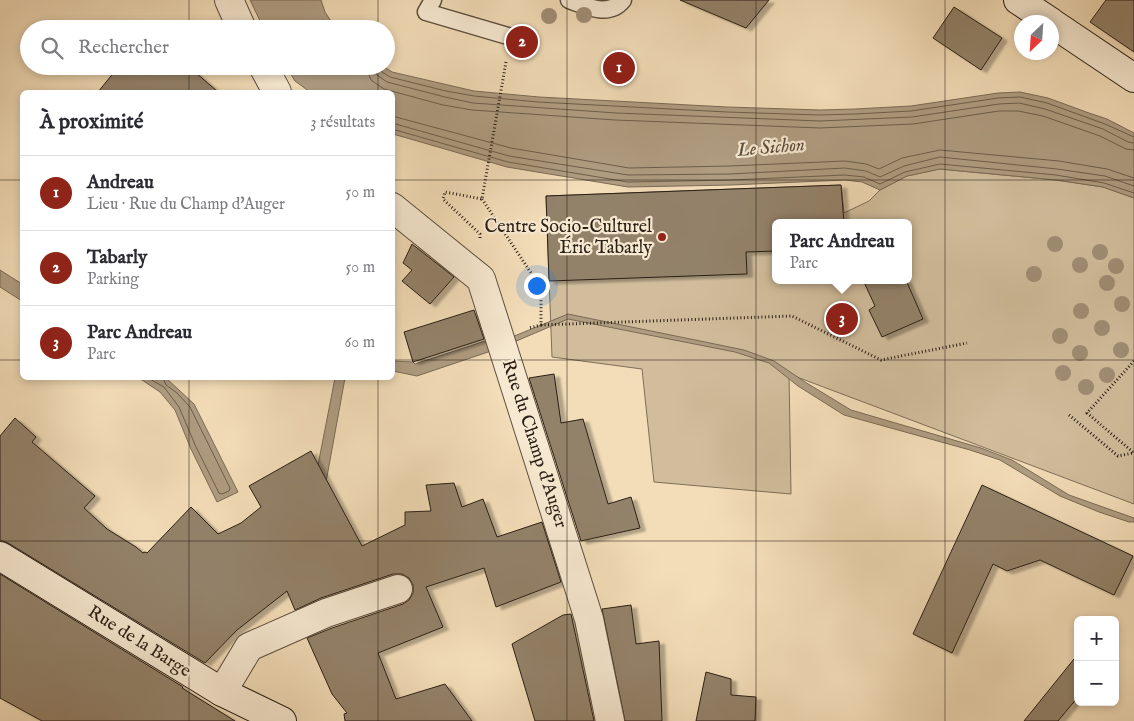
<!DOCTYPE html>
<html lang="fr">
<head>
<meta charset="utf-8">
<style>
  :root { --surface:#fff; --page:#f2f2f3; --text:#2b2b33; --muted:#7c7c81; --line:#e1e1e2; --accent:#8f2418 }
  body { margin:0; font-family:"IM FELL English",serif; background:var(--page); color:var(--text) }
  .controls { position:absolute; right:15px; bottom:15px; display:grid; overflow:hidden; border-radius:8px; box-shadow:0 2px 8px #0003 }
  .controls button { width:45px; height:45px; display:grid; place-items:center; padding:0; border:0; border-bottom:1px solid var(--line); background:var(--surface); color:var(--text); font:25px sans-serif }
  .compass { position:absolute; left:1014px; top:15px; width:45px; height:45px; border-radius:50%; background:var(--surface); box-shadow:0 2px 8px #0003; rotate:205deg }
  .you { position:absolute; left:536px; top:285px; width:18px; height:18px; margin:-12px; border:4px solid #fff; border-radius:50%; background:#1a73e8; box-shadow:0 0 0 8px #1a73e833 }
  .badge { display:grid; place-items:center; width:32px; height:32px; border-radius:50%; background:var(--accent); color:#fff; font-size:16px; font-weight:700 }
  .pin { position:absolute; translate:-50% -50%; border:2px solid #fff; box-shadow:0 1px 5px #0006 }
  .popup { position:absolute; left:772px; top:219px; width:140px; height:65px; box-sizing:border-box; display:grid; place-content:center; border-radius:8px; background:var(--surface); filter:drop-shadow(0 1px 4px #0005); font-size:16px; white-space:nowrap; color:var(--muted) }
  .popup b { font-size:19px; color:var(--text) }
  .popup::after { content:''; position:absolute; left:50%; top:100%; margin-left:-10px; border:10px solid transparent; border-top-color:var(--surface) }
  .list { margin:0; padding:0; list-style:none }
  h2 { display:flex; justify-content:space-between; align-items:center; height:65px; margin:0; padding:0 20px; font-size:21px }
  h2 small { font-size:16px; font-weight:400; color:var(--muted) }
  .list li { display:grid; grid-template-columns:32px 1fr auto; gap:15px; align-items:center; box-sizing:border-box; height:75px; padding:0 20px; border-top:1px solid var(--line) }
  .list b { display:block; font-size:19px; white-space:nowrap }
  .list p { margin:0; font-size:16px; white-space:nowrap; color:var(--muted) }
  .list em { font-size:16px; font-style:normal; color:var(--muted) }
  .icon { flex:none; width:28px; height:28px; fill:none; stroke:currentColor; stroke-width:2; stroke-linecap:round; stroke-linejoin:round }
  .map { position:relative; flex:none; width:1134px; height:721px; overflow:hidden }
  .search { position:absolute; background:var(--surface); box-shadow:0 2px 8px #0003; left:20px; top:20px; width:375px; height:55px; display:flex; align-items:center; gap:12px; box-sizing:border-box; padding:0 18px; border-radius:28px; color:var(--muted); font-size:19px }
  .panel { position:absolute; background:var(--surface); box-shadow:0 2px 8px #0003; left:20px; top:90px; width:375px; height:290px; border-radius:8px }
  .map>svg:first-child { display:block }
  .green { fill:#d1bd9c; stroke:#7e6e58; fill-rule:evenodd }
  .water { fill:#af9c81; stroke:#7a6a56 }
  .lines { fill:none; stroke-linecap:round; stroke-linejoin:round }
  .shore { stroke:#6c5e4b; stroke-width:1 }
  .building { fill:#93826a; stroke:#2a1f15; filter:url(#shadow) }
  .lane-casing { stroke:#5c4e3e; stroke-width:19 }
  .street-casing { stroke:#5c4e3e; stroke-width:30 }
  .secondary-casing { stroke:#2a1f15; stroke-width:30 }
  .path { stroke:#2a1f15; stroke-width:3; stroke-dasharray:1 2.5; stroke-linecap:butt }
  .lane { stroke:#f7e9d1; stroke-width:16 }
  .street { stroke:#f7e9d1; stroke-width:28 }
  .secondary { stroke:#f7e9d1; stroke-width:28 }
  .tree { fill:#a08e75 }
  .grid { fill:none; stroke:#2a1f15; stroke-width:1; stroke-opacity:0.55 }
  .poi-dot { fill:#8f2418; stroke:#f7e9d1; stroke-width:2 }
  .labels { text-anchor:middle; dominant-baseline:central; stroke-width:4.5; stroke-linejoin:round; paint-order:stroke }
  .poi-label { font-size:18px; fill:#2a1f15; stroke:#f7e9d1; text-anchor:end }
  .street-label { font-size:18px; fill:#2a1f15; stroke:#f7e9d1 }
  .water-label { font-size:19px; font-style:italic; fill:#594b3b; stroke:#f7e9d1 }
</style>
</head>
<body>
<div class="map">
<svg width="1134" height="721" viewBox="0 0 1134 721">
  <defs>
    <filter id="shadow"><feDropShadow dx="5.5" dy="3" stdDeviation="1" flood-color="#0004"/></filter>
  </defs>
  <rect width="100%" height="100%" fill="#f3ddb8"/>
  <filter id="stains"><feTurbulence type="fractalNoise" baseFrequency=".004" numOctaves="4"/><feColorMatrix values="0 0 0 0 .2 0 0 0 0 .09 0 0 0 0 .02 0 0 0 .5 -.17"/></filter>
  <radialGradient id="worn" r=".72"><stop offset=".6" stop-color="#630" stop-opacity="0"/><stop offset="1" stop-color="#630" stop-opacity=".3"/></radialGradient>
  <path class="green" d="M939,169L1056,180L1103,187L1134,198V504L789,374L791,494L654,482L642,369L552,357L546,196L841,185L844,213L869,201L880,190L907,176ZM776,223H908V280H776Z"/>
  <path class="water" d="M250,0H321L325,12L336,29H264Z
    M286,66H383L392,72L474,91L539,97L727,107L820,110L855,109L911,106L998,93L1020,92L1048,98L1089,113L1107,119L1134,133V198L1103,187L1056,180L940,169L907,176L880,190L862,182L845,180L731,185L628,187L507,167L393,134L392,92H310L295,81Z
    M0,270L22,284V301L0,287Z
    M568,314L744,350L774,361L805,382L851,410L981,448L1012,460L1069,495L1134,518V522H1129L1099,512L1060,496L1000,460L970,450L844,415L798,386L769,363L735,352L568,319L514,342L512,337Z
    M488,340L491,351L417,376L393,371L392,361L413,362L415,364Z
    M139,378H166L194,404L238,492L217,502L191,449L175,410L160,392Z
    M335,378H345L322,504L311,501Z"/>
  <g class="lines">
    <path class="shore" d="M367,66L368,73L371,80L384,89L443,105L472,110L615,120L820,128L913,124L999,111H1018L1043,116L1100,136L1126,149L1134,150
      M374,66L377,75L387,82L445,97L473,103L616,113L820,121L912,117L999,104L1019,103L1045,109L1103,129L1128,142L1134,143
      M381,66L382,72L390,77L446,91L474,96L538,102L727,112L819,115L855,114L911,111L998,98L1020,97L1047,103L1105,124L1134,137
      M392,116L511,148L629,168L730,166L845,161L866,164L879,169L902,158L940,150L1059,161L1107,169L1134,178
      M392,123L509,156L628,175L730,174L845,168L866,171L880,177L904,166L940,157L1057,169L1105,176L1134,186
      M392,129L508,162L628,182L731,180L845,175L864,177L880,184L905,172L940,164L1056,175L1104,183L1134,193
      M148,378L164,387L179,407L196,447L219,493L222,494L229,491L230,488L190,407L177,393L166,385L163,378"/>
  </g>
  <path class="building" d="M680,0H769L746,28Z
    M1106,0H1134V52L1090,22Z
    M954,7L1002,38L981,70L933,38Z
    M119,66H188L218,92H98Z
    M841,185L844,223H776V251L746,252L747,274L549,281L546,196Z
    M412,244L454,277L430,304L402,281L412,270L403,263Z
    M863,280H906L923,319L882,337L869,310L875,306Z
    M474,310L484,339L413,362L404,332Z
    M554,374L561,423L583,419L608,504L631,497L640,528L581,541L529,378Z
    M15,418L36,437L32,442L95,496L84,508L107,529L136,547L143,553L145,552L147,553L191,507L218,534L241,523L261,507L249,486L311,451L362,546L405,525V512L431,511L426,485L454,483L462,507L483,499L497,537L542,522L561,582L496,607L484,568L426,587L443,627L378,653L396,699L445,684L472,721H345L344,714L347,713L332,694L307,638L332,628L403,604L409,600L413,593V585L409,578L402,574H393L321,598L295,610L287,591L237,630L205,663L8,543L0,540V436Z
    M982,485L1133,556L1114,595L1040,560L1007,571L993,564L952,653L913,634Z
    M0,574L183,687L182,688L235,721H42L0,698Z
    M631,605L636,644L659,641L662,721H625L602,609Z
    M571,614L594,721H535L512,644L563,615Z
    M1074,659L1078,662V697L1058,721H1024Z
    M706,672L731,679V695L756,697L755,721H696Z"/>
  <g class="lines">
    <g class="lane-casing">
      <path id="lane" d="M433,0L426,12L511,37
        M569,0C586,6 609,18 623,0"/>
    </g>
    <g class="street-casing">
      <path id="street" d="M229,0L242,29
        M263,66L277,92
        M392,207L481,279L589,619L610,721
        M222,692L249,647L326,613L398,589"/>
    </g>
    <g class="secondary-casing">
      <path id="secondary" d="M1018,0L1051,22
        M1052,23L1134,78
        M0,556L222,692L282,721"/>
    </g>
    <path class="path" d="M482,199L541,288V325L529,328
      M480,238V234L443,199L445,192L482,199L506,62
      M541,325L792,316L881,360L967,343
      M1134,361L1087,413L1134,453
      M1069,415L1118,456L1133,453"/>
    <use href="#lane" class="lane"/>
    <use href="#street" class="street"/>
    <use href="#secondary" class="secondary"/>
  </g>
  <g class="tree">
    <circle cx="584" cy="15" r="8"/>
    <circle cx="549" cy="16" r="8"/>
    <circle cx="1055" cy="244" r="8"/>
    <circle cx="1100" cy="252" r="8"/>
    <circle cx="1080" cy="265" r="8"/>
    <circle cx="1116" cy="266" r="8"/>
    <circle cx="1034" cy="274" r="8"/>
    <circle cx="1107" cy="283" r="8"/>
    <circle cx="1122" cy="304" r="8"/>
    <circle cx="1081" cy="311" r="8"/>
    <circle cx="1102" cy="328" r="8"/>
    <circle cx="1060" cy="336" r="8"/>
    <circle cx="1121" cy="350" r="8"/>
    <circle cx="1080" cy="353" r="8"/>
    <circle cx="1063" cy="373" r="8"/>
    <circle cx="1107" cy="375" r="8"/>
    <circle cx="1086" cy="387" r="8"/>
  </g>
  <path class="grid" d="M189,0V29M378,0V29M567,0V721M756,0V721M945,0V721M189,66V92M378,66V92M0,180H22M392,180H1134M0,360H22M392,360H1134M189,378V721M378,378V721M0,541H1134"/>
  <circle class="poi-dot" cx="662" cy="237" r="5"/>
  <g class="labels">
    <g class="poi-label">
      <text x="652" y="227">Centre Socio-Culturel<tspan x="652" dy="21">Éric Tabarly</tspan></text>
    </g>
    <g class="street-label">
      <text transform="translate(534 444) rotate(72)">Rue du Champ d'Auger</text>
      <text transform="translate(139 642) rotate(32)">Rue de la Barge</text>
    </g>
    <g class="water-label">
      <text transform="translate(771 148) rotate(-5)">Le Sichon</text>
    </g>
  </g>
  <rect width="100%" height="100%" filter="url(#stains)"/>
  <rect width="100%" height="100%" fill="url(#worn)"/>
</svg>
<div class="controls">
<button>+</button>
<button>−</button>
</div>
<svg class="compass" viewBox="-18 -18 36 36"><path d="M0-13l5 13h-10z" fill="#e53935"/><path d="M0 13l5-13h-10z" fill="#7c7c81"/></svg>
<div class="you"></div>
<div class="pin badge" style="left:619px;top:68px">1</div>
<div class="pin badge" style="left:522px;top:42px">2</div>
<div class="pin badge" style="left:842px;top:319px">3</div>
<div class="popup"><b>Parc Andreau</b>Parc</div>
<div class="search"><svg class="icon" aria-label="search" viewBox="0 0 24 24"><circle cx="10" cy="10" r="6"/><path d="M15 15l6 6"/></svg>Rechercher</div>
<section class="panel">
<h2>À proximité<small>3 résultats</small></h2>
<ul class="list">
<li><span class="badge">1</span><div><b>Andreau</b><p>Lieu · Rue du Champ d'Auger</p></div><em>50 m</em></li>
<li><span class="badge">2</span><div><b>Tabarly</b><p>Parking</p></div><em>50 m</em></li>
<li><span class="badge">3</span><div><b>Parc Andreau</b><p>Parc</p></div><em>60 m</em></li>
</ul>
</section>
</div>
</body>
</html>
